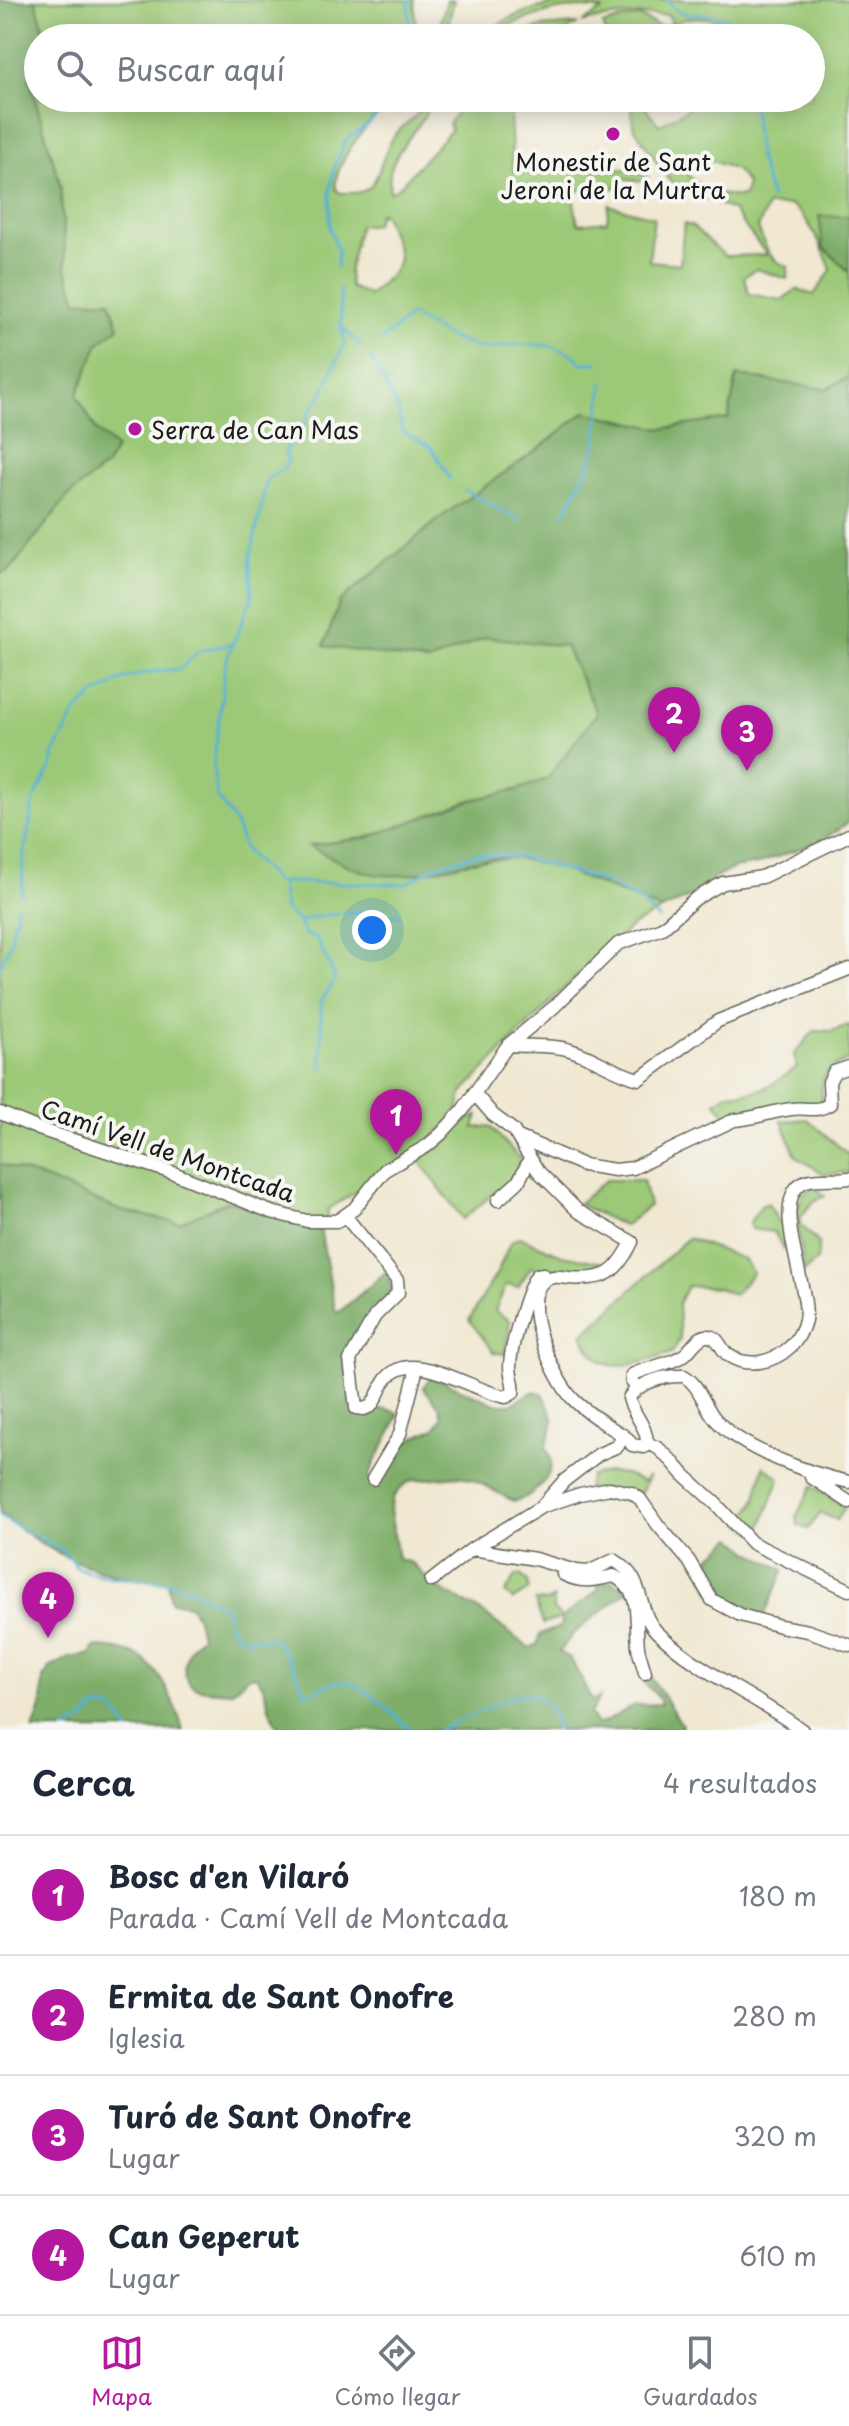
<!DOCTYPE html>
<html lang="es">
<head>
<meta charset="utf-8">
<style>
  :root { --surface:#fff; --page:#f6f6f7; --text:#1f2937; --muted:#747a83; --line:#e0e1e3; --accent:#b5179e }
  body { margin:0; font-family:"Playpen Sans",sans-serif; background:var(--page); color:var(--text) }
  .you { position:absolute; left:372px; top:930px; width:28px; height:28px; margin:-20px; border:6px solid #fff; border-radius:50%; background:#1a73e8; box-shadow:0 0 0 12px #1a73e833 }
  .badge { display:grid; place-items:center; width:52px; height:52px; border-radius:50%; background:var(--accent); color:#fff; font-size:26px; font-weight:700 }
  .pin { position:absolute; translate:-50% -66px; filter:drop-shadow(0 2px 4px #0008) }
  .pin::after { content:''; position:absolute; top:42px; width:28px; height:24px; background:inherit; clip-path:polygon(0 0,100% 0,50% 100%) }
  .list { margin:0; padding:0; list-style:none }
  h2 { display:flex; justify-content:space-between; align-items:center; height:104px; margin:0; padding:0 32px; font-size:34px }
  h2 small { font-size:26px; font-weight:400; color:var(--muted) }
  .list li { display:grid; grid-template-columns:52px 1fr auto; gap:24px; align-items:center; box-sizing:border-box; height:120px; padding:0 32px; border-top:2px solid var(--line) }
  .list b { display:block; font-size:30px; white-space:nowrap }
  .list p { margin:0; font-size:26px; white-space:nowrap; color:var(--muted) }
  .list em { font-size:26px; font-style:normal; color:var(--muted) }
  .icon { flex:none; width:44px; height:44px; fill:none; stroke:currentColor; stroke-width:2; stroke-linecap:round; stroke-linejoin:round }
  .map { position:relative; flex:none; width:849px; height:1730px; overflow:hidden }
  .search { position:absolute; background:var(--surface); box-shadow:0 4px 20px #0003; left:24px; right:24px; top:24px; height:88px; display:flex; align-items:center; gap:20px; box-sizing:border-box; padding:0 28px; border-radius:44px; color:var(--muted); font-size:30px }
  .sheet { height:584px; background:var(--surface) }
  nav { display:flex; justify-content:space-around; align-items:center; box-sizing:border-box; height:112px; border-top:2px solid var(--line); background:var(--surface); font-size:22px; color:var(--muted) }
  nav a { display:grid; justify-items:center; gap:4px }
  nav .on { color:var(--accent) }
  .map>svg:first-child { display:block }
  .green { fill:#9cc977; stroke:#5c724a; stroke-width:2; fill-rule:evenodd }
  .forest { fill:#7dad68; stroke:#4c6442; stroke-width:2 }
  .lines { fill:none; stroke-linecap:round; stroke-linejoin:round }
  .stream { stroke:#53b1d1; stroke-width:3 }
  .minor-casing { stroke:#66635b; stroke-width:15 }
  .minor { stroke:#fff; stroke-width:12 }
  .poi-dot { fill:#b5179e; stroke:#f6f6f2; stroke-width:3 }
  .labels { text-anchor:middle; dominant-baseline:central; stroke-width:8; stroke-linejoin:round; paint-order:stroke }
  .poi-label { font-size:24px; fill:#1c1c1c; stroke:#f6f6f2 }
  .street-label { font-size:24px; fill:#1c1c1c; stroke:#f6f6f2 }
</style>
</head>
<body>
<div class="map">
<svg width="849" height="1730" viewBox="0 0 849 1730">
  <rect width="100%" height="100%" fill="#f6f6f2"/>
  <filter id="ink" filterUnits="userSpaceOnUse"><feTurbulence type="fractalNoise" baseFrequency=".0125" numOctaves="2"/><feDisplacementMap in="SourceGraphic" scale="16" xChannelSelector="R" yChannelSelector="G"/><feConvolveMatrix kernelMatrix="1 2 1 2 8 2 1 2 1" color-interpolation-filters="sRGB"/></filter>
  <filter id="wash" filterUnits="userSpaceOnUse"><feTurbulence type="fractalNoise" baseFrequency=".006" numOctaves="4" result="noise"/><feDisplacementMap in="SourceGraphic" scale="32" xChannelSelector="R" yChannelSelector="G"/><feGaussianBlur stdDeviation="1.8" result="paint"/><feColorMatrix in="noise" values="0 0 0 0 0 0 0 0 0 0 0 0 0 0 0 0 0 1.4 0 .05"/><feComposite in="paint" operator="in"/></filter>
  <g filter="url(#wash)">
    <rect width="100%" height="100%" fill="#f0e8d1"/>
    <path class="green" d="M31,0H414L416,28L424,38H46L36,1Z
      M447,0H454L445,38H436Z
      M583,0H849V216H820L823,247L849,272V377L826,389L737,376L729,419L661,429L585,412L537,450L444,515L340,601L324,646L429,662L486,637L565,646L597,713L547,779L517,790L471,800L369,837L311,845L440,867L479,860L517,858L563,870L662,910L632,926L557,995L462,1093C461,1099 460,1107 457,1111C439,1142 360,1190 328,1209L327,1218L320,1228L228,1201L179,1223L121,1211L40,1177L0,1164V574L10,570L68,496L106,466L96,430L77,395L99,342L110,300L77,301L66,269L60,184L29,78L38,74V98H401C396,104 392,105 386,109C366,122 333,165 336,189L340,193C350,193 362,194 370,187C381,175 383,150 394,136C405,121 421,118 425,98H430C426,134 383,148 390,192L399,187L451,130L449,123L467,98H516V114L510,115L513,171L625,169L648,177L647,182L621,178L615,188L572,191L578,224L607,221L609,205L654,217L649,261L680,264L684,224L692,226L725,256L767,255L732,210L674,185L668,179L633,126L631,98H645L646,108L659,125L707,98H811V38H730L723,22C709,18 689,15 676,23L679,38H608L603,25L622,19L641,17L660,27L673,23L668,15C638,15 612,14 582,23L602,10C560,2 523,20 484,35C514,10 545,5 583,0ZM694,154L736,170L747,184L744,196C726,199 691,185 685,169ZM791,205C810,219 823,248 831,270L814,295L797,289L781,300L749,294L744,277L756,269L787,279L788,266C769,262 765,245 758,228L767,206ZM380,212L385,217C403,265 408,260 369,295L350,287L349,270L359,226L375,224Z
      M578,24L555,38H504L541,27Z
      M849,1025V1060C826,1069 820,1076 822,1100L815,1105L786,1103L756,1111H739L726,1115L716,1102L728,1093C759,1095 773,1085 797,1067L794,1054L814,1031H832Z
      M478,1115L474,1128L490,1126L521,1160L513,1177L463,1219L417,1158L457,1125Z
      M807,1119L849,1155V1172L824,1174L796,1156L782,1121Z
      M606,1180H643L649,1206L624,1226L578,1204Z
      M816,1188L825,1196L814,1201L801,1216V1225L819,1243L817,1260L804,1272L796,1212L805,1191Z
      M768,1203L779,1222L784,1220L787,1234L784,1250L774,1232L751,1229L750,1222L761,1206Z
      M519,1237L562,1255L605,1263L601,1271L591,1274L531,1267L518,1287L506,1285L495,1311L510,1321L505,1354L494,1352L469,1320L498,1271L510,1243Z
      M688,1238L743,1259L753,1273L734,1295L718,1288L687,1286L678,1304L680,1339L672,1353C652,1359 614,1376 596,1357C590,1351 586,1342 582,1335Z
      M764,1466L780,1478L758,1535L742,1524L755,1501Z
      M608,1472L624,1474L644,1482L647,1476L649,1478L640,1493L587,1489L590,1476Z
      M812,1486L845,1507L837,1520L821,1513L808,1529L798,1525L797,1515Z
      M521,1575L528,1582L529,1590L513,1600L505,1593L516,1576Z
      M554,1598L553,1609L562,1618L543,1624L535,1601L546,1602Z"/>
    <path class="forest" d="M0,0L36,1L46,38H38V74L29,79L60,184L66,268L77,301L110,300L119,327L99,343L77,395L96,430L116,448L106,466L68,496L10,570L0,574Z
      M819,216H849V272L823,247Z
      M737,376L826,389L849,377V822L823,840L758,864L734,868L713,879L688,898L662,910C622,894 558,862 517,858C463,853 411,889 359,870C342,864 325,854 309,846L369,837L471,800L517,790L547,779L597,713L565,646L486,637L429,662L324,646L340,601L444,515L537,450L585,412L661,429L728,419Z
      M0,1164L40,1177L121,1211L179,1223L228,1201L320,1228L335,1309L338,1313L386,1272L393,1289L353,1344L350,1407C371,1413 379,1405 399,1413C391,1437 376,1455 368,1478L375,1484L405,1442L435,1428L442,1418L439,1407L423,1387L430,1378L434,1377L495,1404H512L534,1391L542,1393C557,1424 556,1416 546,1447C547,1451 550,1455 551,1459C554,1477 529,1501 513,1501L476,1481L460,1476L413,1480L405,1484L394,1496L390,1510L398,1559L412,1563L434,1586L482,1612L529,1648L537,1645L540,1634L561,1627L562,1618L598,1590L597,1584L612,1581L627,1591L573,1634L559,1652L571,1659L592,1701L600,1697L590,1714L597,1724L603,1723L635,1705L661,1704C659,1692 644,1688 642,1677L649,1674L682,1725L680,1730H282C264,1714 271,1691 256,1676H249L231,1692C208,1689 180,1694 185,1663C186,1658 189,1649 192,1645C195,1641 199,1639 201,1636L196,1615L189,1605L171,1602L168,1582C103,1580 49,1555 0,1513Z
      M733,1537L748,1551L784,1570L764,1616L740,1609L721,1600L710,1591L701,1566Z
      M100,1647C113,1648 132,1651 143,1659C162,1673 177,1708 183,1730H33L42,1704L43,1678L51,1667L69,1658L91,1654L93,1648Z"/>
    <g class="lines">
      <path class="stream" d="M409,0L410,38
        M667,0C671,3 673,8 677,10C697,22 730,2 741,38
        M752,98L758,155L771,198
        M337,267L338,251L330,229V190L334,168L346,140L369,124L389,98
        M340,289L341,326L345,342L321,396L309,412L300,439L290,442L285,452L288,461L283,469L267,479L250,559L252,597L226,661L213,768L217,797L235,823L245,850L276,882L405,884L434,867L477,854L521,857L606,882L642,902L659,919
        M341,326L361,346
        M381,341L411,315C433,328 459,346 486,348C494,349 503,346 511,345C537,344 564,343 582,363H597
        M371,357L398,409L402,431L431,447L450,478
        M465,490L519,520
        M564,514L589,466L596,443L603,383
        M281,882L285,909L298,921L304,934L317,939C322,954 332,965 335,980L321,1001L322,1069
        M22,894L23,859L34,799L51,767L54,753L77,710L93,696L123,679L149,672L180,669L199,651L231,644
        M299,921C330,913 367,909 399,916
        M0,967L10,944L18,907
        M0,1515C19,1533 70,1546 76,1567C106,1581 136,1577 168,1582C189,1586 207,1598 226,1608C230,1642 243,1640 273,1638L286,1654L306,1693C318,1691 325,1685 336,1682C358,1675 395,1717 411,1730
        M64,1730L84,1720L96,1707L113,1708L128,1730
        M438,1730L514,1696C540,1690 555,1705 556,1730"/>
    </g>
  </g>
  <g filter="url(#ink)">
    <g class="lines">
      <g class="minor-casing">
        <path id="minor" d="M508,1045C528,1047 550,1044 570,1050C594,1057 615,1073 639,1079L718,1021L849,969
          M474,1093L493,1115L513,1130L538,1171L578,1211L632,1242C616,1274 605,1281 569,1278C560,1277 553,1275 545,1280C517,1299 554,1380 573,1399C588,1415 610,1426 628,1439L632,1445L644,1447L647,1443C647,1426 633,1415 629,1398C638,1382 666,1375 684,1376C700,1385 704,1407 716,1420C742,1450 811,1474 849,1482
          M0,1113L39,1129L176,1174L271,1212L307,1221H337L354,1209L385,1170L427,1146L441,1134L462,1111L508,1045L554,1007L618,944L662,928L695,899L723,883L762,877L849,835
          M518,1137L583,1165L615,1170L633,1168L734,1120C754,1119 772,1111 792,1109C807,1107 816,1113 830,1104L829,1082L834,1072L849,1067
          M498,1200L518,1182L530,1159
          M346,1217L397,1280L398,1293L375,1316L350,1360L356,1408L364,1409L371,1406C378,1397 380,1386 387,1378C412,1346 476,1393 506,1397L513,1393C515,1383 510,1377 510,1367C510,1349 526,1290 537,1275L543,1274
          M637,1387L632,1382V1375C648,1367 669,1365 684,1355C691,1350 697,1337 706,1336C719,1335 720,1349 728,1355C748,1369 774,1362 790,1347C797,1341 803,1329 805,1320C812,1292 766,1196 806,1181C819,1177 836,1180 849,1178
          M647,1443L658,1448L672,1461L684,1475L716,1504L752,1543L849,1590
          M811,1477L849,1502
          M373,1479L400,1434L417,1368
          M541,1507L580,1494L610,1488L632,1493L640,1499L658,1525L689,1561L712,1600L740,1615L780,1626L808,1631L849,1645
          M472,1549L535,1559L576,1571L588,1572L614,1560C647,1579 636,1612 657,1632C700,1673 754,1695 802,1730
          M563,1574C582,1584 594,1580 614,1576C643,1591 635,1620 638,1647C639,1655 643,1664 645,1673
          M431,1581L472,1549L541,1507L564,1481L599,1454L618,1446L623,1435"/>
      </g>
      <use href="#minor" class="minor"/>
    </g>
  </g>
  <g class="poi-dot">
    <circle cx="613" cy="134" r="8"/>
    <circle cx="135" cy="429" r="8"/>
  </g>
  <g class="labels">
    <g class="poi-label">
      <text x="613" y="161">Monestir de Sant<tspan x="613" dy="28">Jeroni de la Murtra</tspan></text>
      <text x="151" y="429" text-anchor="start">Serra de Can Mas</text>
    </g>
    <g class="street-label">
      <text transform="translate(168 1150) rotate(19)">Camí Vell de Montcada</text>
    </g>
  </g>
</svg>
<div class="you"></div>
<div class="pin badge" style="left:396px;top:1155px">1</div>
<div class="pin badge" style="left:674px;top:753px">2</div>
<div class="pin badge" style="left:747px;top:771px">3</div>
<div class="pin badge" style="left:48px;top:1638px">4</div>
<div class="search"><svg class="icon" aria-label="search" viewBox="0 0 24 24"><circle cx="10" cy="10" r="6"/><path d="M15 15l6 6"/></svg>Buscar aquí</div>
</div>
<section class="sheet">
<h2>Cerca<small>4 resultados</small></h2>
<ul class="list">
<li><span class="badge">1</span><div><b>Bosc d'en Vilaró</b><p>Parada · Camí Vell de Montcada</p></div><em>180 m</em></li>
<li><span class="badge">2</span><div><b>Ermita de Sant Onofre</b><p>Iglesia</p></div><em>280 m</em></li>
<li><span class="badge">3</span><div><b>Turó de Sant Onofre</b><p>Lugar</p></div><em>320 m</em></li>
<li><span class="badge">4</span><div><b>Can Geperut</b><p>Lugar</p></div><em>610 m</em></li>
</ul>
</section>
<nav>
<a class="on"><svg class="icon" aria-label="map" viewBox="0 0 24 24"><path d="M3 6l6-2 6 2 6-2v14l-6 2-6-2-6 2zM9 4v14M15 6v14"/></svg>Mapa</a>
<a><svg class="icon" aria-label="directions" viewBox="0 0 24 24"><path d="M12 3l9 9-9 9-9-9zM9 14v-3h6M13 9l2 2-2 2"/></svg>Cómo llegar</a>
<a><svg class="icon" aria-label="saved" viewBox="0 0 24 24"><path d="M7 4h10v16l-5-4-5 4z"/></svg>Guardados</a>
</nav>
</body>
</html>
